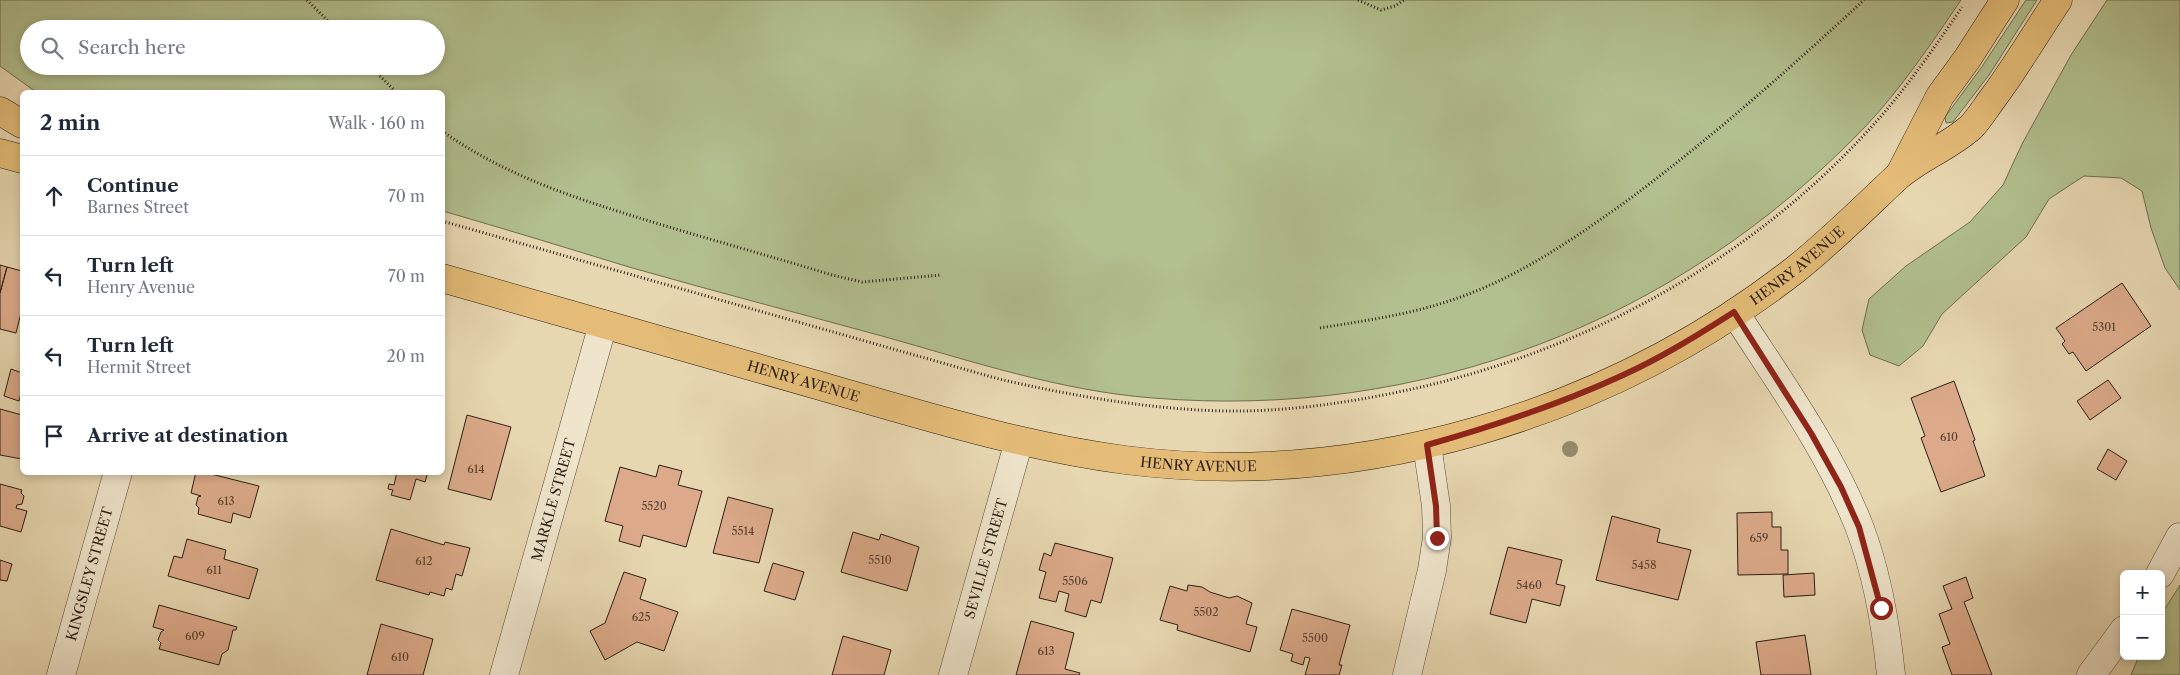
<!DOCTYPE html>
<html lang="en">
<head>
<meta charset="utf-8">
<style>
  :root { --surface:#fff; --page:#f2f2f3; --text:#1f2937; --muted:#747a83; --line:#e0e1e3 }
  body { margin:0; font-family:"Libre Caslon Text",serif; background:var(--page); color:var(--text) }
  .controls { position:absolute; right:15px; bottom:15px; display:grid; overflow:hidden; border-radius:8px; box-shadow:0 2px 8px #0003 }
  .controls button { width:45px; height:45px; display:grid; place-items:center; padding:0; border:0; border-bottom:1px solid var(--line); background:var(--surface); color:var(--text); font:25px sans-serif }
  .stop { position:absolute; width:15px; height:15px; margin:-11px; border:4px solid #8f2418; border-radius:50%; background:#fff }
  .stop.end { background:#8f2418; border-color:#fff; box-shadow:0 1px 5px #0008 }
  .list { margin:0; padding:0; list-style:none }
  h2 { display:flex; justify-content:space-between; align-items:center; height:65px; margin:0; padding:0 20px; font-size:21px }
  h2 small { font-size:16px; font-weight:400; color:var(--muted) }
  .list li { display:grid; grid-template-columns:32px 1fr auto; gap:15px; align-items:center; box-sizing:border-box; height:80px; padding:0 20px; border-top:1px solid var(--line) }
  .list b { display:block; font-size:19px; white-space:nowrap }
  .list p { margin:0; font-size:16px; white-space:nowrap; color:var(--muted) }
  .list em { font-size:16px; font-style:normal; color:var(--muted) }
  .icon { flex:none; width:28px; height:28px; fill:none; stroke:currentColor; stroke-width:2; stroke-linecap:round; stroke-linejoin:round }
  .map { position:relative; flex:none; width:2180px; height:675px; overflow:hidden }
  .search { position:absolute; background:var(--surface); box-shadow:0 2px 8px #0003; left:20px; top:20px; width:425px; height:55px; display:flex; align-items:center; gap:12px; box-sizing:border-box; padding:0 18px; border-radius:28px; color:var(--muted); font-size:19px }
  .panel { position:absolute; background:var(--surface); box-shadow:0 2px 8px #0003; left:20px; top:90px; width:425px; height:385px; border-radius:8px }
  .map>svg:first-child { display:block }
  .green { fill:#b2bf8e; stroke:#6f6e50; fill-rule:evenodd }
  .building { fill:#dcaa8a; stroke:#2c1e12 }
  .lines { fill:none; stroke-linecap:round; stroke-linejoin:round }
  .minor-casing { stroke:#5b4c3a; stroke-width:29 }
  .major-casing { stroke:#2c1e12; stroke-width:29 }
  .path { stroke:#2c1e12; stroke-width:3; stroke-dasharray:1 2.5; stroke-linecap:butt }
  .minor { stroke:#efe5cc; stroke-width:28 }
  .major { stroke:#e4bc78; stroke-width:28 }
  .tree { fill:#968c6e }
  .route { stroke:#8f2418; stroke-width:6 }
  .labels { text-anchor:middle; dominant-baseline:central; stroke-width:5; stroke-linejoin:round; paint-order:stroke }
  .number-label { font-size:11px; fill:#584130 }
  .street-label { font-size:14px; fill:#2c1e12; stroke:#efe5cc }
</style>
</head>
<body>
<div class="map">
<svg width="2180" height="675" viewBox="0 0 2180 675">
  <rect width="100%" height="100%" fill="#e7d7b1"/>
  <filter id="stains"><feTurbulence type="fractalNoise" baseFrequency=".004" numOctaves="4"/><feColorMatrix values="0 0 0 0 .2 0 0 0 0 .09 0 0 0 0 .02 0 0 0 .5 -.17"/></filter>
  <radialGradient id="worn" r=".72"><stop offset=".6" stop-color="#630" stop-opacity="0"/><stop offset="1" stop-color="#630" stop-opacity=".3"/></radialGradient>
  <path class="green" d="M0,0H1961C1931,44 1901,89 1864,128C1676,323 1423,420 1153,398C1061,391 971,361 882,336C798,313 713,291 629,267C567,248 505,229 443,211L442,92H36L0,66ZM29,29H436V66H29Z
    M2026,0H2037L1989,75L1953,122L1946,123L1945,117L1981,68Z
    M2107,0H2180V290L2165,268L2151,228L2142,191L2121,178L2084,176L2049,199L2026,237L1942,314L1923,346L1899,366L1870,355L1862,330L1869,299L1906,266L1970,222L2003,185L2022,144L2071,55Z
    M2180,585V675H2131L2139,656H2161V615Z"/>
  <path class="building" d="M0,265L7,267L0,293Z
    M7,267L22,271V309L16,333L0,329V293Z
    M2122,283L2151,326L2086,371L2073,352L2069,354L2062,344L2065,341L2056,328Z
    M11,369L22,373V389L19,401L4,396Z
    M2108,380L2121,398L2090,420L2077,401Z
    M1954,381L1975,440L1973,441L1985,476L1941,492L1921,438L1925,436L1911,398Z
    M0,409L22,415V459L0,455Z
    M467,415L511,427L491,500L448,489Z
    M2108,449L2127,461L2116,480L2097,469Z
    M659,465L682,471L678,485L702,491L686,547L643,535L640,547L619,541L623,526L605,521L620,467L656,477Z
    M196,472H203L259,486L250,518L233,513L231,523L198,514L199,508L196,505L198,497L201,496L191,493Z
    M397,472H428L425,482L416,479L410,500L391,495L393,490L388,489L389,484L394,485Z
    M0,484L22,490L21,493L24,496L22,504L17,505L16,508L27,511L21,532L0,526Z
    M728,497L773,509L759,563L713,553Z
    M1772,512V527H1781V550H1788V574L1738,575L1737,513Z
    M1612,516L1660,529L1657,542L1691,550L1678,600L1596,580Z
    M391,529L444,545L445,542L470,548L462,576L456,574L452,590L446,588L444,596L430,592L429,595L376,580Z
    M853,532L879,540L881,534L919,547L907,591L841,572Z
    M187,539L226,550L224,559L258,569L249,599L168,576L174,556L182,558Z
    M1055,543L1113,558L1101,603L1091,600L1086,617L1065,611L1069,594L1059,591L1056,602L1039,598L1046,572L1039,570L1044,553L1051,556Z
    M1508,547L1562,560L1556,584L1565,586L1560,606L1532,599L1526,623L1490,614Z
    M0,560L12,564L7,581L0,580Z
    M773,563L804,572L795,600L764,591Z
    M624,572L646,579L640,599L678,612L664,651L637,642L605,660L590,631L605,623Z
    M1814,573L1815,595L1784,597L1783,575Z
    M1966,577L1973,598L1964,602L1992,675H1952L1942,647L1950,644L1939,614L1952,609L1943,586Z
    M1188,585L1202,587L1210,592L1229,598L1237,596L1252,603L1246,624L1257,627L1250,652L1177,630L1178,625L1160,620L1170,586L1187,591Z
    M159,605L237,627L236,630H233L228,650L222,654L219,665L159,649L161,643L158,640L161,632L164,630L153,627Z
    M1292,609L1350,625L1339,665H1342L1339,675H1305L1310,658L1305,657L1303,665L1291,661L1293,654L1280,650Z
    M1031,621L1074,633L1065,669L1080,673L1079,675H1016Z
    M381,624L433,639L423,675H367Z
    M1805,635L1811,675H1761L1756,642Z
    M843,636L891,650L884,675H832Z"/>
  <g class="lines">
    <g class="minor-casing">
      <g id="minor">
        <path d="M1735,313C1779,381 1829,450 1859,526C1877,573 1886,625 1891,675"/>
        <path d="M2160,574L2180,537"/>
        <path id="s1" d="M61,675L118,472"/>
        <path id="s2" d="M504,675L603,324"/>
        <path id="s3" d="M953,675L1019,441"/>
        <path d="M1407,675L1432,570L1437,537L1436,506L1427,445"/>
        <path d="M2091,675L2124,630"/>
      </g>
    </g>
    <g class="major-casing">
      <g id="major">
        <path d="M0,111L22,124"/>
        <path d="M0,153L22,159"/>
        <path d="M1901,172L1940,96L1967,59L2005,0"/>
        <path id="s4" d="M442,278C567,314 692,349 817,385C918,414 1020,446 1125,460C1361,490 1609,415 1796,269C1831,241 1863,209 1896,178C1918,158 1949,147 1971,127C1979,119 1986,107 1993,98C2016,67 2036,33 2058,0"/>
      </g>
    </g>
    <path class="path" d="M307,0L336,29
      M1358,0L1381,10L1395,6L1404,0
      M370,66L396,92
      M442,131C504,175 574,198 646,220C708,239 770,256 832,275L862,282L941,275
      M442,221L999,379C1073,396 1148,409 1224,411C1289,412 1354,402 1417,388C1596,347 1762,253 1883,114C1912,80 1937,44 1962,7
      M1320,328C1363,321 1407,315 1449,301C1514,280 1569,242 1624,203C1708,141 1787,71 1864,0"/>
    <use href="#minor" class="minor"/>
    <use href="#major" class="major"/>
  </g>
  <circle class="tree" cx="1570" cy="449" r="8"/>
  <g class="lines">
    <path class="route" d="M1437,538L1436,506L1427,445C1494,426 1558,405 1621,376C1661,358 1698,335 1734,312L1811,433L1841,487L1859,527L1881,608"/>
  </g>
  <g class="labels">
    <g class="number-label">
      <text x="2104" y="327">5301</text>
      <text x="1949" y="437">610</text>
      <text x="476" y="469">614</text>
      <text x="226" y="501">613</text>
      <text x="654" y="506">5520</text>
      <text x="743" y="531">5514</text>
      <text x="1759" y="538">659</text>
      <text x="880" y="560">5510</text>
      <text x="424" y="561">612</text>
      <text x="1644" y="565">5458</text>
      <text x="214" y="570">611</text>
      <text x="1075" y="581">5506</text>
      <text x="1529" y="585">5460</text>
      <text x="1206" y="612">5502</text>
      <text x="641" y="617">625</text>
      <text x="195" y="636">609</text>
      <text x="1315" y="638">5500</text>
      <text x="1046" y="651">613</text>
      <text x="400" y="657">610</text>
    </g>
    <g class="street-label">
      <text stroke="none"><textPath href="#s4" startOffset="1426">HENRY AVENUE</textPath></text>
      <text stroke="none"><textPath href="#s4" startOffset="376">HENRY AVENUE</textPath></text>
      <text stroke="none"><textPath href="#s4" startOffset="781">HENRY AVENUE</textPath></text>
      <text stroke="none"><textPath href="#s2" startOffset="182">MARKLE STREET</textPath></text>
      <text stroke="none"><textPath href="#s3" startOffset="121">SEVILLE STREET</textPath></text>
      <text stroke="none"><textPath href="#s1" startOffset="105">KINGSLEY STREET</textPath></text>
    </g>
  </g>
  <rect width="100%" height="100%" filter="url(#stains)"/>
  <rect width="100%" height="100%" fill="url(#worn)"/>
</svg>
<div class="controls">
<button>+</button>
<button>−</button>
</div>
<div class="stop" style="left:1881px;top:608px"></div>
<div class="stop end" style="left:1437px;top:538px"></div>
<div class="search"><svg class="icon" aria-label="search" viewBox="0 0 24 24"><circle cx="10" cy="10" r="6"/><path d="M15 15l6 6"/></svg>Search here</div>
<section class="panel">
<h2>2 min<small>Walk · 160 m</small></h2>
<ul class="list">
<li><svg class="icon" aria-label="ahead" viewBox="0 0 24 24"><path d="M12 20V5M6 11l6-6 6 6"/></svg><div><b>Continue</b><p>Barnes Street</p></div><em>70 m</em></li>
<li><svg class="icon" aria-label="left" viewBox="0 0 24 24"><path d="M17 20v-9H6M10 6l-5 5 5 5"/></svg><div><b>Turn left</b><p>Henry Avenue</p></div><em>70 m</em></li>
<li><svg class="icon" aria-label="left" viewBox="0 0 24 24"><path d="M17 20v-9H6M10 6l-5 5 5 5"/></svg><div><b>Turn left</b><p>Hermit Street</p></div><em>20 m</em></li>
<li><svg class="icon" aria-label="arrive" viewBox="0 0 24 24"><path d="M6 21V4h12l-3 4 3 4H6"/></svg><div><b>Arrive at destination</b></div></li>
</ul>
</section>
</div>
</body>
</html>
